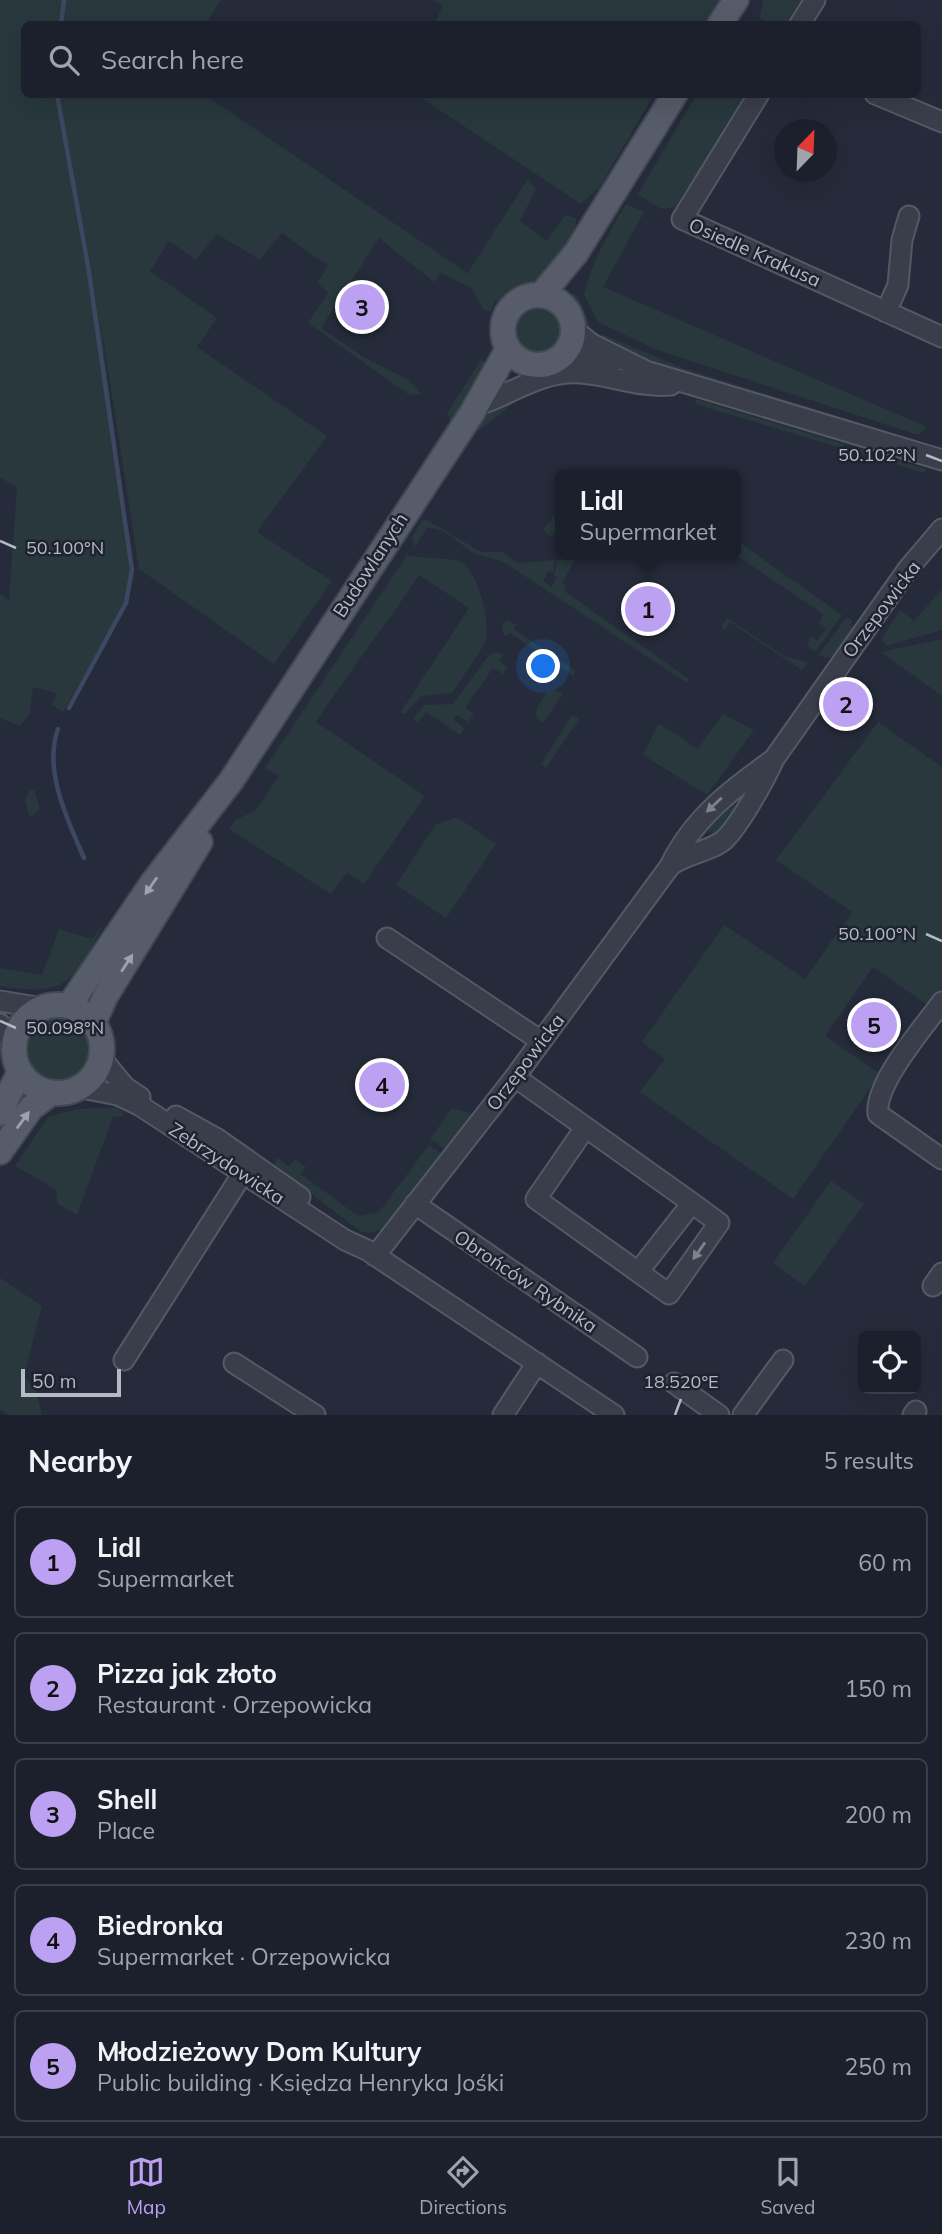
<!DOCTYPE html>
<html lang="en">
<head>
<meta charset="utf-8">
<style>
  :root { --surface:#1c202c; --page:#292d38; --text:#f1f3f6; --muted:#a0a3a9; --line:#3a3e48; --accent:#bca0f2 }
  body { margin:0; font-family:Mulish,sans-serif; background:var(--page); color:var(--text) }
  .controls { position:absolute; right:21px; bottom:21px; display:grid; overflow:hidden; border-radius:10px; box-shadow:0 7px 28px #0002 }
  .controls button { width:63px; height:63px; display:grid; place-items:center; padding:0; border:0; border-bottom:2px solid var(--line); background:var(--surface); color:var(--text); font:35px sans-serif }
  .compass { position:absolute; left:774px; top:119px; width:63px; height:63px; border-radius:50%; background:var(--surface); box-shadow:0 7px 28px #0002; rotate:23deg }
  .scale { position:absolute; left:21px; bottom:18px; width:100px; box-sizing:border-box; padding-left:7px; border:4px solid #b4b9c6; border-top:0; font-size:19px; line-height:24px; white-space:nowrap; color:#b4b9c6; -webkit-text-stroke:5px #1e232f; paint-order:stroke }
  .you { position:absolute; left:544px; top:667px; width:24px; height:24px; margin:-18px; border:5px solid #fff; border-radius:50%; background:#1a73e8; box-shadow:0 0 0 10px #1a73e833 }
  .badge { display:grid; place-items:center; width:46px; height:46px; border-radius:50%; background:var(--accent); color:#111; font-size:23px; font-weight:700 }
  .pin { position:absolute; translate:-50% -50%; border:4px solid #fff; box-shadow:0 2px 7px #0006 }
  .popup { position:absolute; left:555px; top:469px; width:186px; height:91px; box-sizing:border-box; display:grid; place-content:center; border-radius:10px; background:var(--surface); filter:drop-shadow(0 2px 5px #0005); font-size:23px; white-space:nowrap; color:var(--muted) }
  .popup b { font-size:26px; color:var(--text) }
  .popup::after { content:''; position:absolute; left:50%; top:100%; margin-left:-14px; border:14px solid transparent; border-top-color:var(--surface) }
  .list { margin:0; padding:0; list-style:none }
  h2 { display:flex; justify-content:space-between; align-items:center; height:91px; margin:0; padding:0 28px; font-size:30px }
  h2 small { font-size:23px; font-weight:400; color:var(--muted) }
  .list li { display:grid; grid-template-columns:46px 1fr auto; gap:21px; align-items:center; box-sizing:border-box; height:112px; margin:0 14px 14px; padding:0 14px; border:2px solid var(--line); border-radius:10px }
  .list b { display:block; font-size:26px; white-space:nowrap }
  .list p { margin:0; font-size:23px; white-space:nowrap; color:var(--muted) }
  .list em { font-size:23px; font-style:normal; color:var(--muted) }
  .icon { flex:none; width:38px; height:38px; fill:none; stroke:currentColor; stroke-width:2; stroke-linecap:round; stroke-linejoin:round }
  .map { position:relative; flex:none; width:942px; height:1415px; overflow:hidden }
  .search { position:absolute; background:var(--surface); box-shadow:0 7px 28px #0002; left:21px; right:21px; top:21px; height:77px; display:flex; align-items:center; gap:18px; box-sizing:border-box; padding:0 24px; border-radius:10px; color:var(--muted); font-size:26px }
  .sheet { height:721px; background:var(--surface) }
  nav { display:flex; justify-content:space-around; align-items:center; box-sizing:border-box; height:98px; border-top:2px solid var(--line); background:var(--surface); font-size:19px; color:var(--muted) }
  nav a { display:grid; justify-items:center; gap:4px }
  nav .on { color:var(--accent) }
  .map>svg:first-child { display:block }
  .green { fill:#28383c }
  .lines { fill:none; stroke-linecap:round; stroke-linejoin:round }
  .stream { stroke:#3c4761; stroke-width:4.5 }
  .minor-casing { stroke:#545965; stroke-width:23 }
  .major-casing { stroke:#424753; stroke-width:28 }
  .minor { stroke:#393e4a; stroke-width:19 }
  .major { stroke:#575c6a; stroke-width:24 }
  .oneway { fill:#7d828e }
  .oneway2 { fill:#9da2af }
  .ticks { fill:none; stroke:#b4b9c6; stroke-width:2.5 }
  .labels { text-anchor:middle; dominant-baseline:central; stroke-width:5; stroke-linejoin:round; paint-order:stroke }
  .street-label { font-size:19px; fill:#b4b9c6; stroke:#1e232f }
  .ticks-label { font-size:18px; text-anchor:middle; fill:#b4b9c6; stroke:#1e232f; stroke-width:5; stroke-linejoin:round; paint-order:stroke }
</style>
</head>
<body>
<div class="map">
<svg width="942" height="1415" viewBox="0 0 942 1415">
  <rect width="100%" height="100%" fill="#252b3a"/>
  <path class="green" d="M0,0H221L206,24H24V94L51,95L50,101L52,94L205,95L466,272V275L528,179L536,189L520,221L547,241L565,215L576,218L575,234L584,224L533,290L518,295L500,308L502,305L495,301L490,312L483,309L472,289L442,273L434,282L379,238L321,328L365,358L409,380L422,395L408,394L308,323L328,293L317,283L328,266L282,233L260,260L217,234L196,260L169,241L150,271L217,318L197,347L327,436L257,532L332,581L274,664L139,569L100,318L132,570L126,603L63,712L52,705L57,693L33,687L30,713L20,726L0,718V594L9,600L17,488L0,477Z
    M433,0H720L704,24H434L443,5Z
    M763,0H804L791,24H771L760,18Z
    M417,95H654L599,188L581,204Z
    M696,95H752C728,134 699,167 675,207L661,209L638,194Z
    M626,204L644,212L603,287L927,427L918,435L657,350L598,322L584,295C591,262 609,233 626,204Z
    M571,293L577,295L593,332L590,338C579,325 570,310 571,293Z
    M514 330a24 24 0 1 1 48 0a24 24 0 1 1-48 0Z
    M602,334L683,368L931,445L932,450L643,362L597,343Z
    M481,360L494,367L451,421L447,413Z
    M521,397L479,431L475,426L497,404Z
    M696,399L844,444V449L695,404Z
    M857,448L926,469L925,473L855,452Z
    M553,516L559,532L551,536L543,530Z
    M427,520L481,552H502L518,563L555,560L553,572H548L543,581L551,587L557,578L554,576L557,560L578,555L562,583L566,586L564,591L689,679L687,683L508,565C499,559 492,559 482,556C461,550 450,527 427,528L415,547L412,537L422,521Z
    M736,540L842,615L815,652L807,645L810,636L817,641L826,629L819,622L823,614L736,555Z
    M407,555C423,559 450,557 461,562C478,570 492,626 485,642C476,660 463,676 452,693L421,696L405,714L400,713L469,608L419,575C386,626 349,671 316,722L425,796L364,884L347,873L331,894L229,829L235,820L255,811L279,776L265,768Z
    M942,589V630L886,646L882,638L900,610L914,621Z
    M847,617L853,621L850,625L855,628L836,657L825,658L819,654Z
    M727,618L786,657L808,662L802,670L730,622L725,630L721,627Z
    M507,620L516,625L514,629L576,671L573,676L510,633L504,636L502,624Z
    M942,639V696L881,652Z
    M496,652L504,654L499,661L507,667L503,674L493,668L465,708L474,714L468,722L457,715L454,720L464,728L460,735L426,712L418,722L413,719L425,705L453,704L488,656Z
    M556,690L563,694L542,724L536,716L537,707L546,693Z
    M723,714L754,730L707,795L643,755L659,723L698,749Z
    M572,715L579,719L546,768L541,764Z
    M878,722L942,767V995L929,1006L873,967L825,1036L880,1074L793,1199L640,1092L665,1059L642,1042L724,925L805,979L852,912L776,860Z
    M30,790H34L40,808L33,816L29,815L25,800Z
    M731,801L737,807L715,835L706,830Z
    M457,817L496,844L446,918L396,885L435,825Z
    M105,921C76,980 68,998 0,986V968L42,975L59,929L92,939Z
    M27 1049a32 32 0 1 1 64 0a32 32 0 1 1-64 0Z
    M120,1107L124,1116L113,1117L77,1215L57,1203L56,1190L15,1166L48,1117L78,1109Z
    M452,1108L473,1114L445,1149L430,1139Z
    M429,1145L442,1154L381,1230L368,1233L360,1231L275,1166L276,1157L289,1166L295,1159L306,1167L301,1174L358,1216L379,1212Z
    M831,1181L864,1204L805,1286L773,1263Z
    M0,1278L42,1306L24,1376L35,1389L42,1415H9L0,1409Z"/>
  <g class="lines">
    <path class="stream" d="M61,24L64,0
      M57,94L88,266L132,570L126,603L69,708
      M58,729C43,770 68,821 84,858"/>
    <g class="minor-casing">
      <path id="minor" d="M800,24L815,0
        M759,94L682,219L942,337
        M875,94L942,122
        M886,312L898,285L902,240L909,216
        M574,330L592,344L646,371L942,460
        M566,351L611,364
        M484,403C516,391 543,371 580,373C611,375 640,388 671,385
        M671,865C686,854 714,850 725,839C741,823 765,779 774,759L908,569L942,529
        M387,938L541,1041
        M0,1001L43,1008
        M942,1002C924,1027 874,1084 878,1114L942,1159
        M0,1024L14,1046
        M102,1059L125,1087L140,1097
        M515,1077L692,1203L719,1223L669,1294L536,1199L585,1128
        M81,1088L118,1095L139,1105L345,1240L367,1250L614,1415
        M176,1116L216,1138L300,1197
        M415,1204L637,1357
        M375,1256L515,1077L670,866C693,818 732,789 774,759
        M638,1272L692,1203
        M933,1286L942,1273
        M124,1360L243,1173
        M234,1363L315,1415
        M674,1383L719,1415
        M503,1415L537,1363
        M743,1415L783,1360
        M913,1415L916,1411"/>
    </g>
    <g class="major-casing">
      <path id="major" d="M720,24L736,0
        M542,294L576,253L675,94
        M503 330a35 35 0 1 1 70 0a35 35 0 1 1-70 0Z
        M14 1049a44 44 0 1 1 88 0a44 44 0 1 1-88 0Z
        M69,1006L153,882L231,781L472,413L508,349
        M94,1022L105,997L200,842
        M0,1113L20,1071
        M0,1152L31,1108L51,1093"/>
    </g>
    <use href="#minor" class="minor"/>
    <use href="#major" class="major"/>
  </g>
  <defs><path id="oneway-solid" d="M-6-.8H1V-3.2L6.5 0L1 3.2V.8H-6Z" transform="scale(1.75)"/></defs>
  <g class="oneway">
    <use href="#oneway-solid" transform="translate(714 805) rotate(137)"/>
    <use href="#oneway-solid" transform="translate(699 1251) rotate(125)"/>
  </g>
  <g class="oneway2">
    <use href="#oneway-solid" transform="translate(151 886) rotate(125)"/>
    <use href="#oneway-solid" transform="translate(127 963) rotate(-57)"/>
    <use href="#oneway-solid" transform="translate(23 1120) rotate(-54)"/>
  </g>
  <path class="ticks" d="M926,455L942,461M0,541L16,548M926,934L942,941M0,1021L16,1028M675,1415L681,1399"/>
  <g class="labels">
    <g class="street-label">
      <text transform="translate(755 252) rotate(24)">Osiedle Krakusa</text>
      <text transform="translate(370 565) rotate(-57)">Budowlanych</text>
      <text transform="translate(881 609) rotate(-53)">Orzepowicka</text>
      <text transform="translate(525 1062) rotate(-53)">Orzepowicka</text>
      <text transform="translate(227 1163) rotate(33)">Zebrzydowicka</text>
      <text transform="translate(526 1281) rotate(34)">Obrońców Rybnika</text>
    </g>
  </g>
  <g class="ticks-label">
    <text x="877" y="461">50.102°N</text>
    <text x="65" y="554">50.100°N</text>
    <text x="877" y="940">50.100°N</text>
    <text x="65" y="1034">50.098°N</text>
    <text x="681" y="1388">18.520°E</text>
  </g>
</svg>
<div class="controls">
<button><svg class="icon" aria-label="locate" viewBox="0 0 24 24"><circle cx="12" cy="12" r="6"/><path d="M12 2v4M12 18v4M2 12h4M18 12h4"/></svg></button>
</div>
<svg class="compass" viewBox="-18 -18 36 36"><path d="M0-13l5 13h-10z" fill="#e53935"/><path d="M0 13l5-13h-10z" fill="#a0a3a9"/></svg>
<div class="scale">50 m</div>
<div class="you"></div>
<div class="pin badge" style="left:648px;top:609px">1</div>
<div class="popup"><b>Lidl</b>Supermarket</div>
<div class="pin badge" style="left:846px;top:704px">2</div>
<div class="pin badge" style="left:362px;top:307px">3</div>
<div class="pin badge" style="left:382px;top:1085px">4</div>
<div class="pin badge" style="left:874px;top:1025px">5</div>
<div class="search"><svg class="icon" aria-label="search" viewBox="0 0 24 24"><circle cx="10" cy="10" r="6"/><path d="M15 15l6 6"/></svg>Search here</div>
</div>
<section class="sheet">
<h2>Nearby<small>5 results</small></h2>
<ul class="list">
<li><span class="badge">1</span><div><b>Lidl</b><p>Supermarket</p></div><em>60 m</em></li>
<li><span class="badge">2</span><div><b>Pizza jak złoto</b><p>Restaurant · Orzepowicka</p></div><em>150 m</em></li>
<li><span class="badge">3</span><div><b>Shell</b><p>Place</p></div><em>200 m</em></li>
<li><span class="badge">4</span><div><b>Biedronka</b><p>Supermarket · Orzepowicka</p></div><em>230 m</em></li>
<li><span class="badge">5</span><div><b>Młodzieżowy Dom Kultury</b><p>Public building · Księdza Henryka Jośki</p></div><em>250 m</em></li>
</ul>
</section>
<nav>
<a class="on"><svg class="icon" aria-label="map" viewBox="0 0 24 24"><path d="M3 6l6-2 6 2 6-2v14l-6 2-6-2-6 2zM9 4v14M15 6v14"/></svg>Map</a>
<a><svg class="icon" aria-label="directions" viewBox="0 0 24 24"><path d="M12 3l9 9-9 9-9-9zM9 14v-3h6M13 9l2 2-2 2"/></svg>Directions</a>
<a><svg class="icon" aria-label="saved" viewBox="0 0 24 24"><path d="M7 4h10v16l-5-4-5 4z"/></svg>Saved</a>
</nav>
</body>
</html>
